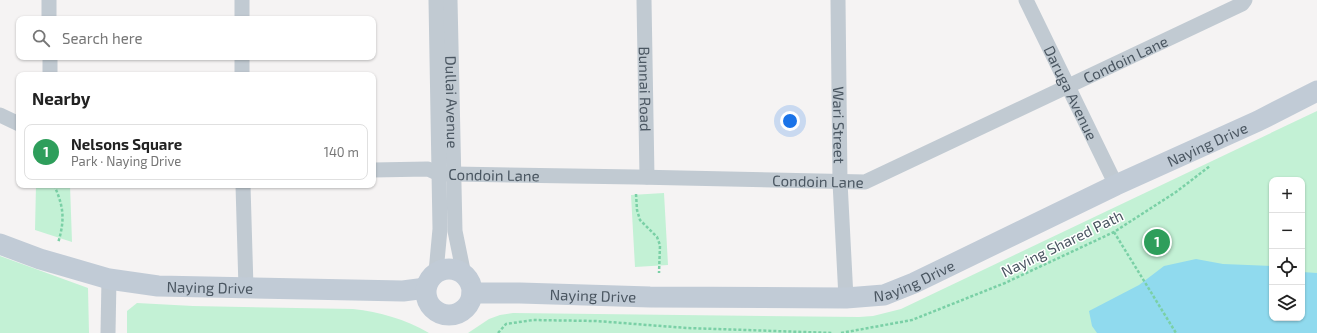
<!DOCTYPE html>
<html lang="en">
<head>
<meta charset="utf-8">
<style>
  :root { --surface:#fff; --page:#f6f6f6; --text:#222; --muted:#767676; --line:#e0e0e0; --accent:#1a73e8 }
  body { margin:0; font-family:"Exo 2",sans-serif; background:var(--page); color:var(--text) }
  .controls { position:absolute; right:12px; bottom:12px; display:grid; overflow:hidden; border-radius:8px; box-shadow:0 1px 3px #0004 }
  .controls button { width:36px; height:36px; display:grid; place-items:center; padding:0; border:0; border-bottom:1px solid var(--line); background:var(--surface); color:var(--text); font:20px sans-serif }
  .you { position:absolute; left:790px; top:121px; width:14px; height:14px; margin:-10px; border:3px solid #fff; border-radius:50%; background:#1a73e8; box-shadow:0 0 0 6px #1a73e833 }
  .badge { display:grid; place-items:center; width:26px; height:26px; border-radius:50%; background:var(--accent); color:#fff; font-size:13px; font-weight:700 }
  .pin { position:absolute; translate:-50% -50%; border:2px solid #fff; box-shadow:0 1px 4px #0006 }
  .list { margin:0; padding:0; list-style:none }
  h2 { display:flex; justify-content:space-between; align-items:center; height:52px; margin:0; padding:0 16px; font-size:17px }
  h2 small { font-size:13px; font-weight:400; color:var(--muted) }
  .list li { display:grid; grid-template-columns:26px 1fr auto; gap:12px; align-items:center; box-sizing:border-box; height:56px; margin:0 8px 8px; padding:0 8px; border:1px solid var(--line); border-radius:8px }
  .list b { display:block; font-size:15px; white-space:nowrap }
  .list p { margin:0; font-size:13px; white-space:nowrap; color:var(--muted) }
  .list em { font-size:13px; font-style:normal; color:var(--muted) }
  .icon { flex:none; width:22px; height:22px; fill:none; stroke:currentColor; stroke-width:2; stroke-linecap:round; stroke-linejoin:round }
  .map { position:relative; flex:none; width:1317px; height:333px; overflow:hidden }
  .search { position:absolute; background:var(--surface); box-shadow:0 1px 3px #0004; left:16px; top:16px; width:360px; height:44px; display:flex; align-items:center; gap:10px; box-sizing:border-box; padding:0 14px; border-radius:8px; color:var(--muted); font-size:15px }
  .panel { position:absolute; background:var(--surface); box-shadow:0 1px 3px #0004; left:16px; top:72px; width:360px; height:116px; border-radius:8px }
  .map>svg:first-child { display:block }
  .green { fill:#c3f1d5; fill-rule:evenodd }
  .water { fill:#90daee }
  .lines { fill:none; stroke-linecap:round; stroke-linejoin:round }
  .path { stroke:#7ad0a6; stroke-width:2.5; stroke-dasharray:3 2; stroke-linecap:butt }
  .street { stroke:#c1cad2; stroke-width:15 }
  .secondary { stroke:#c1cbd6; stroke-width:21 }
  .labels { text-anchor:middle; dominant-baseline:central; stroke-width:3; stroke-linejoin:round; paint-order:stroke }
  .street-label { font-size:15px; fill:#4a5661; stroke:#fff }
</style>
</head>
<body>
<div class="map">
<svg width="1317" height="333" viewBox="0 0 1317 333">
  <rect width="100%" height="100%" fill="#f5f3f3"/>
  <path class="green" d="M1317,111V333H468L489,319L500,315L513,313L859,317L873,316L901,309ZM1272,180H1302V318H1272Z
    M36,185H70L72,242L35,230Z
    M664,193L668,265L635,267L631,195Z
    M0,256L88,288L89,333H0Z
    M137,303L193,306L353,309C380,312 405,319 429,333H127V311Z"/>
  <path class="water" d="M1196,259L1223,264L1272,266V318H1302V272L1317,273V333H1097L1092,326L1089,311L1139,285L1164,266Z"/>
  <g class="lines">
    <path class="path" d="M54,185C64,207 65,220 58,243
      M636,194L637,210L640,220L657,237L660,245L659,273
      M1114,232L1176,333
      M498,333L506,324L533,320L596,321L687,328L833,333
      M841,333L912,320L1005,283L1114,232L1176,192L1210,166"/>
    <g class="street">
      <path d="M49,0V19"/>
      <path d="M242,0V19"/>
      <path id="s1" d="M450,0L455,231L464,275"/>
      <path id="s2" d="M644,0L647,177"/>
      <path id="s3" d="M838,0L840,182L846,298"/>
      <path id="s4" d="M1026,0L1116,185"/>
      <path d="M50,57V75"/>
      <path d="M242,57V75"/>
      <path d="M0,115L19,124"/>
      <path id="s5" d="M373,170L428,169L439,174H454L636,177L865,182L1242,4L1245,0"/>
      <path d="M243,185L246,288"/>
      <path d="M436,272L440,229L436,0"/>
      <path d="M108,333L109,279"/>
    </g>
    <g class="secondary">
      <path id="s6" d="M0,244L40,259L109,279L158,286L403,291L426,288"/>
      <circle cx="449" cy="292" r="23"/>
      <path id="s7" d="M472,293H520L650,297L846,298L884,295L914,283L1116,185L1258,121L1317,91"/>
    </g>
  </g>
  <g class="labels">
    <g class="street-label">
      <text stroke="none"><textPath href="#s5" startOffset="781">Condoin Lane</textPath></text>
      <text stroke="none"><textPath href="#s2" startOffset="89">Bunnai Road</textPath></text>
      <text stroke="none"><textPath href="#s4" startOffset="103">Daruga Avenue</textPath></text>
      <text stroke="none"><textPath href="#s1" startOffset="102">Dullai Avenue</textPath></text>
      <text stroke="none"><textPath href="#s3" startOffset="125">Wari Street</textPath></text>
      <text stroke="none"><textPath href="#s7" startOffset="769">Naying Drive</textPath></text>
      <text stroke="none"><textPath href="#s5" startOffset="122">Condoin Lane</textPath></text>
      <text stroke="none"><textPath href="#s5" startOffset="446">Condoin Lane</textPath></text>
      <text transform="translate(1062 243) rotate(-26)">Naying Shared Path</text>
      <text stroke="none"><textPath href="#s7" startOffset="445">Naying Drive</textPath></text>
      <text stroke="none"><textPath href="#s6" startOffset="216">Naying Drive</textPath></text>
      <text stroke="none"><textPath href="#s7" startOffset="121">Naying Drive</textPath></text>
    </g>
  </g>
</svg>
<div class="controls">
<button>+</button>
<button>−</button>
<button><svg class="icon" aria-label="locate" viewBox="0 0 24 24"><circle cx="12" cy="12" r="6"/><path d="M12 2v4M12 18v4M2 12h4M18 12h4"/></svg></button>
<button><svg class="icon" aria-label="layers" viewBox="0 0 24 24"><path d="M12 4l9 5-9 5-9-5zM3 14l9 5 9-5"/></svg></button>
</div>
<div class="you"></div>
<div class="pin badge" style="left:1157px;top:242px;background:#2e9e5b">1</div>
<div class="search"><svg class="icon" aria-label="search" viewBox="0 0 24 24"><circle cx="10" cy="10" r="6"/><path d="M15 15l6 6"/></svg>Search here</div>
<section class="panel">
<h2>Nearby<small></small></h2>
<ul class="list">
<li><span class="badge" style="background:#2e9e5b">1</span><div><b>Nelsons Square</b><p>Park · Naying Drive</p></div><em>140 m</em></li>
</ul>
</section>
</div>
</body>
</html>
